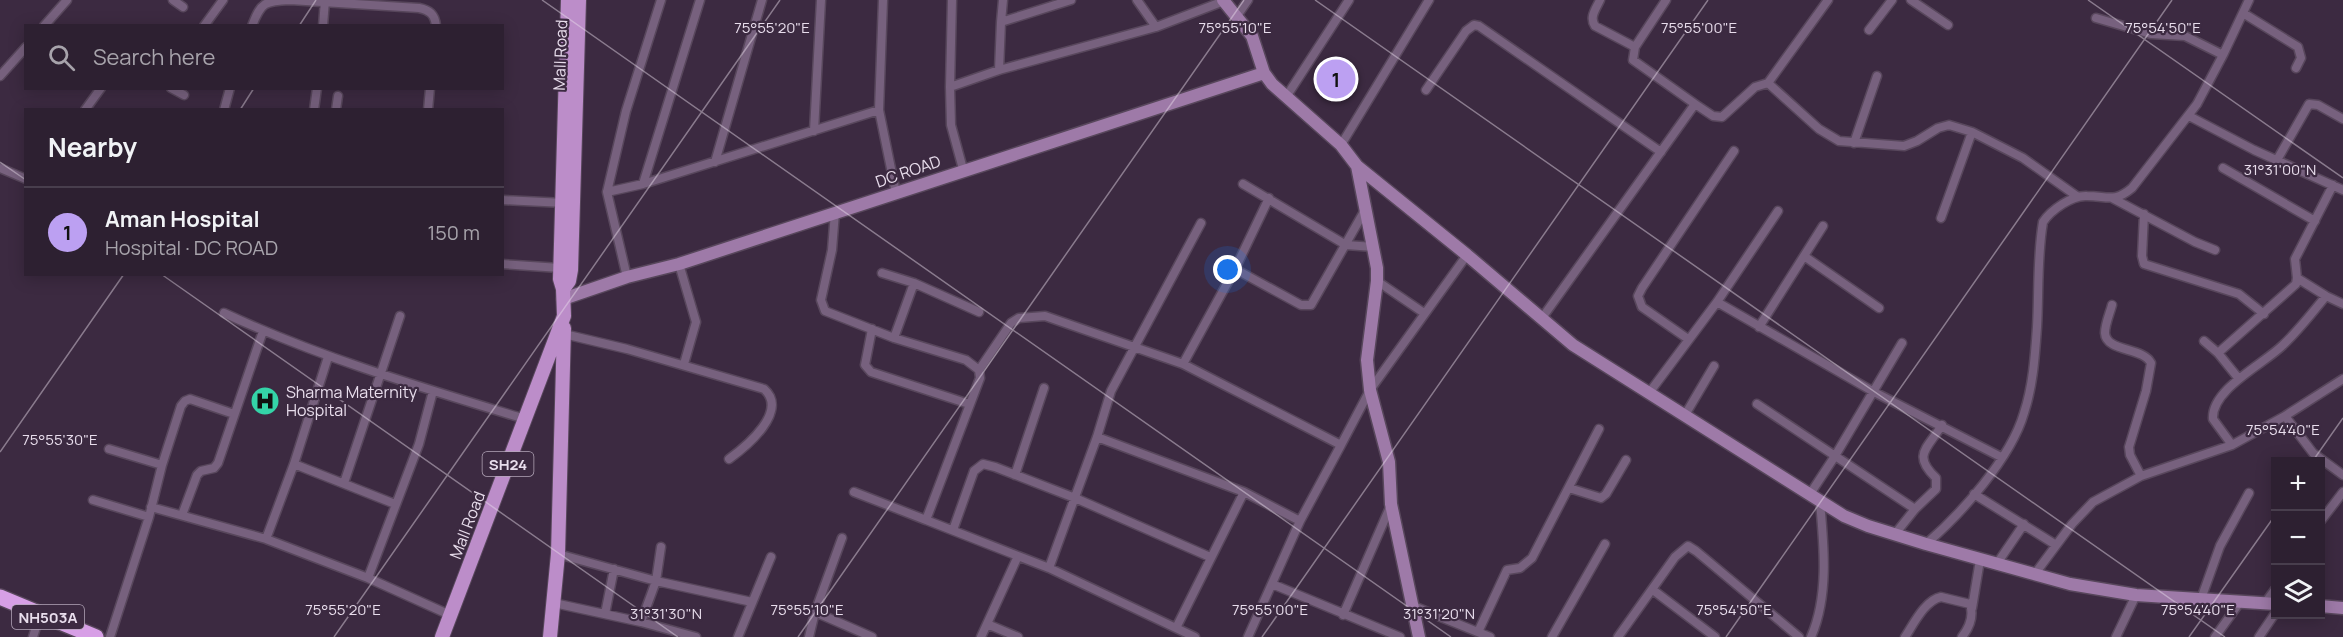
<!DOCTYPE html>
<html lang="en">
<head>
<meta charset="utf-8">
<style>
  :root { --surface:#2d2031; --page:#392d3d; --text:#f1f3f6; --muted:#a7a3ab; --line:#483e4d; --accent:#bca0f2 }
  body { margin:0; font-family:Manrope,sans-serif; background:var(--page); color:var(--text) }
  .controls { position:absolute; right:18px; bottom:18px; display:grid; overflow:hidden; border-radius:0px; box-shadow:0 3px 15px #0003 }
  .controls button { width:54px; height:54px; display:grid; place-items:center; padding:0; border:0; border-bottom:2px solid var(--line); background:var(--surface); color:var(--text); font:30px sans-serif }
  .you { position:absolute; left:1228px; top:270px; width:21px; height:21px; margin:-15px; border:4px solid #fff; border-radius:50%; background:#1a73e8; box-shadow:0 0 0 9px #1a73e833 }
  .badge { display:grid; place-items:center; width:39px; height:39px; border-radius:50%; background:var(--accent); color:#111; font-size:20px; font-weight:700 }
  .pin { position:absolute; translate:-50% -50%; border:3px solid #fff; box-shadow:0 2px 6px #0006 }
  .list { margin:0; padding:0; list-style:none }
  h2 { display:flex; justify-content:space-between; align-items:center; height:78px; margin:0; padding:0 24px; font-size:26px }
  h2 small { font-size:20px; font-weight:400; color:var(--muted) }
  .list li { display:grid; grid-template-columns:39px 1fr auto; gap:18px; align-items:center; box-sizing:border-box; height:90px; padding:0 24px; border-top:2px solid var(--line) }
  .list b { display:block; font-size:22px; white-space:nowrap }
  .list p { margin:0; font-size:20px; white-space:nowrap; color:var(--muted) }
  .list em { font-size:20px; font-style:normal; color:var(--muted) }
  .icon { flex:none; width:33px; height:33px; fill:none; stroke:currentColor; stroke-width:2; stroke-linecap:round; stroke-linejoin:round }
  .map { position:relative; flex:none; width:2343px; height:637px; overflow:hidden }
  .search { position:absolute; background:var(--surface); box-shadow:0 3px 15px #0003; left:24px; top:24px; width:480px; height:66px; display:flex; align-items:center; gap:15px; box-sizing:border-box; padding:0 21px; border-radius:0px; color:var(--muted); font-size:22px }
  .panel { position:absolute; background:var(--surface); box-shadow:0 3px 15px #0003; left:24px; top:108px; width:480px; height:168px; border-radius:0px }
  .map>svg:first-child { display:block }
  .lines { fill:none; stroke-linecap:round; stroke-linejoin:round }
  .street-casing { stroke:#58475c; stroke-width:11 }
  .secondary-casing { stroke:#58475c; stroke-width:15 }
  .primary-casing { stroke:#58475c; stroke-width:16 }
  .highway-casing { stroke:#58475c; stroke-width:18 }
  .street { stroke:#77617e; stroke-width:8 }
  .secondary { stroke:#9e7aa8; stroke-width:12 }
  .primary { stroke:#bc8dc9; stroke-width:14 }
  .highway { stroke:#d79fe6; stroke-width:15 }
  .ticks { fill:none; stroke:#e8ddec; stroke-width:1.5; stroke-opacity:0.45 }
  .labels { text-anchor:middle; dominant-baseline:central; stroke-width:4.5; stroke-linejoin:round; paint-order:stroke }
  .shield { fill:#3c2a41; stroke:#b4a7b9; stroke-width:1.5 }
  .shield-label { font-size:15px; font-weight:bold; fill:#e8ddec }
  .street-label { font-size:16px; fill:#e8ddec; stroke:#3c2a41 }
  .poi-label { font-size:16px; fill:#e8ddec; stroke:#3c2a41; text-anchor:start }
  .ticks-label { font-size:15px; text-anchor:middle; fill:#e8ddec; stroke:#3c2a41; stroke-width:4.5; stroke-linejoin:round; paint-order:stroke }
</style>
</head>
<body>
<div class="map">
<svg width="2343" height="637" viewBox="0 0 2343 637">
  <rect width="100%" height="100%" fill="#3c2a41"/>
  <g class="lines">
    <g class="street-casing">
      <path id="street" d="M173,0L183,7
        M883,0L879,110L896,193
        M1137,0L1156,27L1224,1
        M1600,0C1596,9 1589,17 1595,26L1635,47
        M1828,0L1768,83L1819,129L1839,141L1904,146L1917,141L1938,128L1949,125L1972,132L2023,158L2078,197
        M1911,0L1948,25
        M2243,13L2298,47L2301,58L2296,68
        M1237,16L1248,0
        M2096,18L2151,34L2185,36L2223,55
        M1001,22L1003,0
        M44,26L67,0
        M204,26L223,0
        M252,26C261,2 265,1 290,0L419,8C429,10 435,14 436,26
        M323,26L325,0
        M1869,30L1892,0
        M999,70L1001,22L1071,0
        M0,76L26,47
        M950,87L952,0
        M171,88L184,95
        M1426,90L1466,31L1474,25L1479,26L1661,152
        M1286,97L1349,0
        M1695,104L1713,116L1722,117L1755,87L1768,83
        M85,110L101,88
        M224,110L230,88
        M314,110L317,88
        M336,110L338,96
        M428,110L430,88
        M2189,116L2254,150L2343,190
        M814,131L821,0
        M1854,143L1877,76
        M1341,145L1429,0
        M2277,160L2309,104L2318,105L2343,119
        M715,162L762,0
        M0,168L26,179
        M2223,168L2315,221
        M963,169L951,125L950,87L999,70L1156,27
        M643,184L700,0
        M1243,184L1346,245L1374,247
        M607,192L643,184L879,110
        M2112,198L2195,242L2215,250
        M502,200L565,203
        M835,212L832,250L821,300L825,311L894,338L966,360L979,370L980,378L926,520L1018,556
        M2144,214L2142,256L2144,264L2239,294L2264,314
        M1941,218L1972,132
        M1804,256L1879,308
        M502,264L560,268
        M679,264L696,322L684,364
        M1235,269L1301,305H1311L1365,210
        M882,273L914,283L979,312
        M627,277L607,192L626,111L661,0
        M2297,278L2326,296L2343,304
        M1377,281L1424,313
        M1717,302L1874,392L2001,457
        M2112,305C2110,313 2105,324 2105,333C2106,352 2143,347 2151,363L2146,391L2129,447L2130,455L2141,476
        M224,313C321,358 423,388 525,419
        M1542,318L1695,104L1633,60L1635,47L1666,0
        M1759,327L1823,226
        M872,329L865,365L871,372L969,404
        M564,334L627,349L764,389C789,411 747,446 729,459
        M894,338L914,283
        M1688,339L1642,307L1638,296L1642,288L1734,151
        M2204,341L2218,353L2239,379
        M2218,353L2296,284L2297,278L2295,259L2333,185
        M1183,364L1235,269L1269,198
        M979,370L1011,323L1019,318L1045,316L1183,364L1341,445L1300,521L1248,637
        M1649,393L1717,302L1778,211
        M1757,404L1915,509
        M1685,415L1714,366
        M2285,416L2313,453L2343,475
        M1097,437L1244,492L1300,521
        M1341,445L1370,390L1467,255
        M2232,445L2213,419C2211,389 2264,364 2283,345C2299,330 2312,313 2326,296
        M109,449L162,465
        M294,464L395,504
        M1015,475L1044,388
        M344,483L400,316
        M1569,488L1601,498L1606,494L1626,460
        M854,492L926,520
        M1810,494L1835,456L1902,343
        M1974,494L2056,545
        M93,500L149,517
        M151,507L266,539L368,578L450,615
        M182,515L197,475L201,471L214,468L218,463L263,331
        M2320,522L2343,492
        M953,530L974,471L983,464L995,467L1075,498L1210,557
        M1895,534L1915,509L1936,489V478C1912,455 1927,449 1942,425
        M266,539L294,464L328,357
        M1926,544C1961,514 2011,458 2024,413C2033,386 2035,356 2037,327C2039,293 2037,256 2043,222C2051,210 2072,195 2087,196C2108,196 2114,203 2132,188L2197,104L2223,55L2249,0
        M558,554L656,581L752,602
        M1996,565L2024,524
        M1049,568L1097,437L1111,391L1201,223
        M2034,575L2072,524L2093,502L2141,476L2232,445L2285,416L2343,379
        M368,578L419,444L433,391
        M1272,584L1400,637
        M1653,590L1715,637
        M2201,599L2220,546L2249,493
        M554,603L641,622L696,637
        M2265,603L2276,588
        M1411,605L1490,637
        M1972,608L1980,560
        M815,612L872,637
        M605,614L614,569
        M1343,615L1391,505
        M641,622L656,581L661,547
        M987,624L1018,637
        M1176,628L1244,492
        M1478,632L1507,570L1520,568L1532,558L1599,429
        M33,637L40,614
        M110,637L149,517L162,465L181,406L185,401L190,399L234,414
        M738,637L771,557
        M809,637L815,612L842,538
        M981,637L1018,556L1049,568L1195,637
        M1552,637L1605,544
        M1618,637L1675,557L1688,546L1696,551L1799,637
        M1811,637C1829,596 1824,546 1820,502
        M1905,637C1913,625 1925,600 1941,597L1970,604C1974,616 1969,628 1962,637
        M2116,637L2136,595
        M2215,637L2240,602
        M2259,637L2276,612"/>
    </g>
    <g class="secondary-casing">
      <path id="secondary" d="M1223,0L1252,36L1264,73L1272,84L1341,145L1357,166L1467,255L1573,345L1844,516L1868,526L1926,544L2070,584L2136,595L2276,604
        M1357,166L1377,268V281L1367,360L1370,390L1389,462L1391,504L1419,637
        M563,299L627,277L679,264L1264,73
        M2320,606L2343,608"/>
    </g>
    <g class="primary-casing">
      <path id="primary" d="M563,289L569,281L571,270L579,0
        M442,637L564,316L563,289L560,279L568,0
        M550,637L558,554L564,328"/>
    </g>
    <g class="highway-casing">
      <path id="highway" d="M0,597L96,637"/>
    </g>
    <use href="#street" class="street"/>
    <use href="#secondary" class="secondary"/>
    <use href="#primary" class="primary"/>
    <use href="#highway" class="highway"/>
  </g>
  <path class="ticks" d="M542,0L1451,637M1315,0L2225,637M2088,0L2343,178M299,26L316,0M240,110L254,88M0,162L26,180M161,274L678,637M0,452L124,274M2312,462L2343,418M334,637L780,0M798,637L1244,0M1262,637L1708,0M1726,637L2172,0M2189,637L2276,514"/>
  <defs>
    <g id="hospital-disc" transform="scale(1.5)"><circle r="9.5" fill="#34d4a8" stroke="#3c2a41"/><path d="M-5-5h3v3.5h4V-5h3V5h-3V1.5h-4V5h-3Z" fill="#111"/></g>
  </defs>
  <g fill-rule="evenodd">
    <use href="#hospital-disc" x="265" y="401"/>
  </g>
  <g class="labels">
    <g class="shield">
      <rect x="482.5" y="452" width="51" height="24" rx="4.5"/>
      <rect x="12" y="605" width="72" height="24" rx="4.5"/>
    </g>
    <g class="shield-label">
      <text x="508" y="464">SH24</text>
      <text x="48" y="617">NH503A</text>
    </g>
    <g class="street-label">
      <text transform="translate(560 55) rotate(-88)">Mall Road</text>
      <text transform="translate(908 171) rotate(-19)">DC ROAD</text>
      <text transform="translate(467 525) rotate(-69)">Mall Road</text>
    </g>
    <g class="poi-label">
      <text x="286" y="392">Sharma Maternity<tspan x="286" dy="18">Hospital</tspan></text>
    </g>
  </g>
  <g class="ticks-label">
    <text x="772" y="33">75°55'20"E</text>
    <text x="1235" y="33">75°55'10"E</text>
    <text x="1699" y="33">75°55'00"E</text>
    <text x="2163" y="33">75°54'50"E</text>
    <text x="2280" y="175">31°31'00"N</text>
    <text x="2283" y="435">75°54'40"E</text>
    <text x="60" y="445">75°55'30"E</text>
    <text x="343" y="615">75°55'20"E</text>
    <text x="807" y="615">75°55'10"E</text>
    <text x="1270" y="615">75°55'00"E</text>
    <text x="1734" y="615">75°54'50"E</text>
    <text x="2198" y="615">75°54'40"E</text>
    <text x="666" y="619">31°31'30"N</text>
    <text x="1439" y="619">31°31'20"N</text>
  </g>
</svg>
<div class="controls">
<button>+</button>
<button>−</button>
<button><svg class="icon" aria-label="layers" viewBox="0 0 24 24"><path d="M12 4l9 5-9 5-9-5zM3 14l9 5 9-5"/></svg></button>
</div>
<div class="you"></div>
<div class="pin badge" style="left:1336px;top:79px">1</div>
<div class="search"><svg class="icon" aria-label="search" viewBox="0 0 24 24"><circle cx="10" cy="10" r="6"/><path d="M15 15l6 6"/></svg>Search here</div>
<section class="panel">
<h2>Nearby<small></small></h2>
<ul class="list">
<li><span class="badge">1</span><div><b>Aman Hospital</b><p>Hospital · DC ROAD</p></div><em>150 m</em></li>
</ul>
</section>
</div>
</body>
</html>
